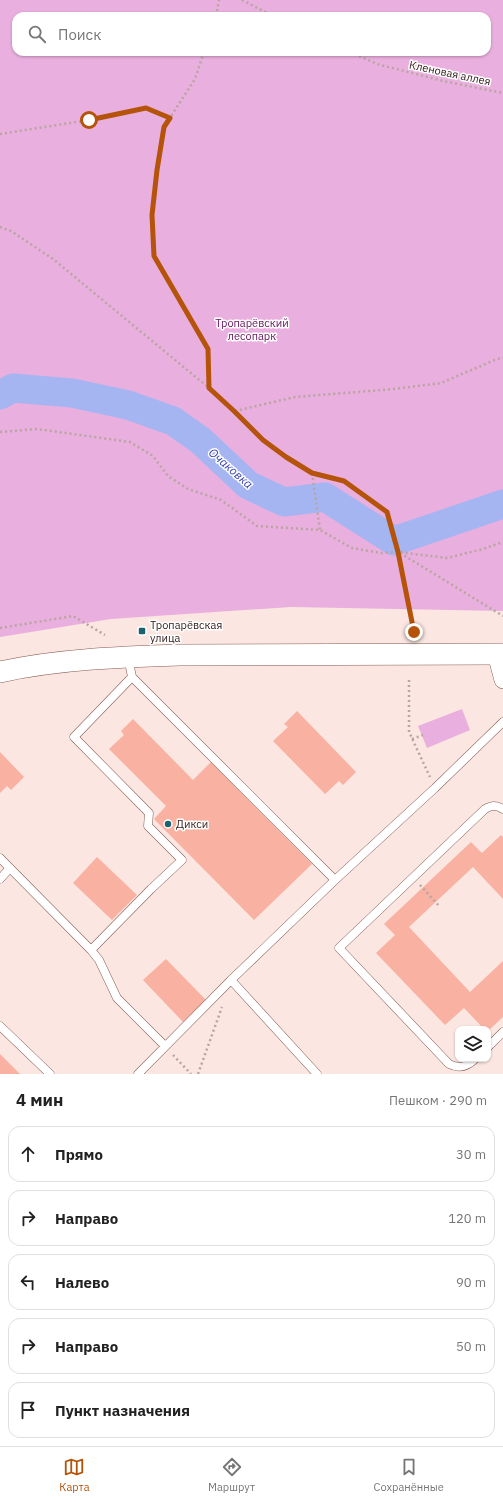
<!DOCTYPE html>
<html lang="ru">
<head>
<meta charset="utf-8">
<style>
  :root { --surface:#fff; --page:#f2f2f2; --text:#222; --muted:#767676; --line:#e0e0e0; --accent:#b45309 }
  body { margin:0; font-family:"IBM Plex Sans",sans-serif; background:var(--page); color:var(--text) }
  .controls { position:absolute; right:12px; bottom:12px; display:grid; overflow:hidden; border-radius:8px; box-shadow:0 1px 3px #0004 }
  .controls button { width:36px; height:36px; display:grid; place-items:center; padding:0; border:0; border-bottom:1px solid var(--line); background:var(--surface); color:var(--text); font:20px sans-serif }
  .stop { position:absolute; width:12px; height:12px; margin:-9px; border:3px solid #b45309; border-radius:50%; background:#fff }
  .stop.end { background:#b45309; border-color:#fff; box-shadow:0 1px 4px #0008 }
  .list { margin:0; padding:0; list-style:none }
  h2 { display:flex; justify-content:space-between; align-items:center; height:52px; margin:0; padding:0 16px; font-size:17px }
  h2 small { font-size:13px; font-weight:400; color:var(--muted) }
  .list li { display:grid; grid-template-columns:26px 1fr auto; gap:12px; align-items:center; box-sizing:border-box; height:56px; margin:0 8px 8px; padding:0 8px; border:1px solid var(--line); border-radius:12px }
  .list b { display:block; font-size:15px; white-space:nowrap }
  .list em { font-size:13px; font-style:normal; color:var(--muted) }
  .icon { flex:none; width:22px; height:22px; fill:none; stroke:currentColor; stroke-width:2; stroke-linecap:round; stroke-linejoin:round }
  .map { position:relative; flex:none; width:503px; height:1074px; overflow:hidden }
  .search { position:absolute; background:var(--surface); box-shadow:0 1px 3px #0004; left:12px; right:12px; top:12px; height:44px; display:flex; align-items:center; gap:10px; box-sizing:border-box; padding:0 14px; border-radius:12px; color:var(--muted); font-size:15px }
  .sheet { height:372px; background:var(--surface) }
  nav { display:flex; justify-content:space-around; align-items:center; box-sizing:border-box; height:56px; border-top:1px solid var(--line); background:var(--surface); font-size:11px; color:var(--muted) }
  nav a { display:grid; justify-items:center; gap:2px }
  nav .on { color:var(--accent) }
  .map>svg:first-child { display:block }
  .green { fill:#e9afde; fill-rule:evenodd }
  .lines { fill:none; stroke-linecap:round; stroke-linejoin:round }
  .river { stroke:#a5b5f1; stroke-width:29 }
  .building { fill:#f9b1a1 }
  .service-casing { stroke:#875b51; stroke-width:9 }
  .minor-casing { stroke:#875b51; stroke-width:18 }
  .tertiary-casing { stroke:#875b51; stroke-width:22 }
  .path { stroke:#b9a5a0; stroke-width:2.5; stroke-dasharray:2 3; stroke-linecap:butt }
  .service { stroke:#fff; stroke-width:8 }
  .minor { stroke:#fff; stroke-width:17 }
  .tertiary { stroke:#fff; stroke-width:21 }
  .route { stroke:#b45309; stroke-width:5 }
  .poi-dot { fill:#196270; stroke:#fff; stroke-width:1.5 }
  .labels { text-anchor:middle; dominant-baseline:central; stroke-width:3; stroke-linejoin:round; paint-order:stroke }
  .street-label { font-size:11px; fill:#2f1c18; stroke:#fff }
  .park-label { font-size:11px; fill:#63115b; stroke:#fff }
  .poi-label { font-size:11px; fill:#2f1c18; stroke:#fff; text-anchor:start }
  .water-label { font-size:12px; font-style:italic; fill:#3741b2; stroke:#fff }
</style>
</head>
<body>
<div class="map">
<svg width="503" height="1074" viewBox="0 0 503 1074">
  <rect width="100%" height="100%" fill="#fbe6e1"/>
  <path class="green" d="M0,0H503V611L291,607L111,619L0,637ZM16,16H487V52H16Z
    M462,709L470,730L427,748L418,726Z"/>
  <g class="lines">
    <path class="river" d="M0,395L13,388L72,393L128,405L173,421L200,440L248,485L284,502L325,497L394,541L503,504"/>
  </g>
  <path class="building" d="M297,711L356,772L343,785L339,781L325,794L273,741L288,727L284,724Z
    M133,719L193,780L211,762L312,864L254,920L154,819L166,806L109,749L124,735L121,731Z
    M0,752L24,777L11,790L7,786L0,793Z
    M501,835L503,837V899L473,867L409,927L470,992L503,961V1017L488,1031V1029H484L464,1008L445,1025L376,953L395,935L384,924L471,842L482,853Z
    M97,857L137,895L112,920L73,883Z
    M166,959L206,1000L183,1022L143,980Z
    M0,1054L20,1074H0Z"/>
  <g class="lines">
    <g class="service-casing">
      <path id="service" d="M128,657L132,677L335,880
        M0,858L91,950L99,960L117,998L165,1046
        M0,879L10,868
        M91,950L151,889L182,860L148,826L149,813L74,737L132,677
        M231,980L317,1074
        M0,1026L50,1074
        M488,1047L503,1032
        M475,1059C467,1067 459,1069 449,1064L339,948L485,809C492,805 496,805 503,809
        M138,1074L231,980L335,880L435,788L503,722"/>
    </g>
    <g class="minor-casing">
      <path id="minor" d="M496,654L503,680"/>
    </g>
    <g class="tertiary-casing">
      <path id="tertiary" d="M0,672C59,659 120,657 180,655L503,654"/>
    </g>
    <path class="path" d="M242,0L273,16
      M216,16L219,0
      M204,52L195,79L164,127L157,170L152,215L154,256L208,349L209,388
      M350,52L377,64L443,81L503,93
      M0,134L89,120L146,108L170,118
      M0,227L11,231L53,259L209,388L235,411L263,440L312,473L344,481L387,512L398,552L414,632
      M235,411L295,397L394,389L441,383L497,359L503,358
      M0,432L37,429L130,442L153,456L168,476L188,489L221,500L257,526L320,530L352,548L381,553L398,552L447,558L483,549L503,542
      M312,473L320,530
      M400,553L503,616
      M0,628L73,616L105,635
      M409,680V732L430,777
      M412,739L423,735
      M420,885L440,907
      M173,1055L191,1074
      M198,1074L222,1007"/>
    <use href="#service" class="service"/>
    <use href="#minor" class="minor"/>
    <use href="#tertiary" class="tertiary"/>
  </g>
  <g class="lines">
    <path class="route" d="M89,120L146,108L170,118L164,127L157,170L152,215L154,256L208,349L209,388L234,411L263,440L286,457L312,473L344,481L387,512L398,552L414,632"/>
  </g>
  <g class="poi-dot">
    <rect x="138" y="627" width="8" height="8" rx="2"/>
    <circle cx="168" cy="824" r="4"/>
  </g>
  <g class="labels">
    <g class="street-label">
      <text transform="translate(450 73) rotate(12)">Кленовая аллея</text>
    </g>
    <g class="park-label">
      <text x="252" y="323">Тропарёвский<tspan x="252" dy="13">лесопарк</tspan></text>
    </g>
    <g class="poi-label">
      <text x="150" y="625">Тропарёвская<tspan x="150" dy="13">улица</tspan></text>
      <text x="176" y="824">Дикси</text>
    </g>
    <g class="water-label">
      <text transform="translate(231 468) rotate(41)">Очаковка</text>
    </g>
  </g>
</svg>
<div class="controls">
<button><svg class="icon" aria-label="layers" viewBox="0 0 24 24"><path d="M12 4l9 5-9 5-9-5zM3 14l9 5 9-5"/></svg></button>
</div>
<div class="stop" style="left:89px;top:120px"></div>
<div class="stop end" style="left:414px;top:632px"></div>
<div class="search"><svg class="icon" aria-label="search" viewBox="0 0 24 24"><circle cx="10" cy="10" r="6"/><path d="M15 15l6 6"/></svg>Поиск</div>
</div>
<section class="sheet">
<h2>4 мин<small>Пешком · 290 m</small></h2>
<ul class="list">
<li><svg class="icon" aria-label="ahead" viewBox="0 0 24 24"><path d="M12 20V5M6 11l6-6 6 6"/></svg><div><b>Прямо</b></div><em>30 m</em></li>
<li><svg class="icon" aria-label="right" viewBox="0 0 24 24"><path d="M7 20v-9h11M14 6l5 5-5 5"/></svg><div><b>Направо</b></div><em>120 m</em></li>
<li><svg class="icon" aria-label="left" viewBox="0 0 24 24"><path d="M17 20v-9H6M10 6l-5 5 5 5"/></svg><div><b>Налево</b></div><em>90 m</em></li>
<li><svg class="icon" aria-label="right" viewBox="0 0 24 24"><path d="M7 20v-9h11M14 6l5 5-5 5"/></svg><div><b>Направо</b></div><em>50 m</em></li>
<li><svg class="icon" aria-label="arrive" viewBox="0 0 24 24"><path d="M6 21V4h12l-3 4 3 4H6"/></svg><div><b>Пункт назначения</b></div></li>
</ul>
</section>
<nav>
<a class="on"><svg class="icon" aria-label="map" viewBox="0 0 24 24"><path d="M3 6l6-2 6 2 6-2v14l-6 2-6-2-6 2zM9 4v14M15 6v14"/></svg>Карта</a>
<a><svg class="icon" aria-label="directions" viewBox="0 0 24 24"><path d="M12 3l9 9-9 9-9-9zM9 14v-3h6M13 9l2 2-2 2"/></svg>Маршрут</a>
<a><svg class="icon" aria-label="saved" viewBox="0 0 24 24"><path d="M7 4h10v16l-5-4-5 4z"/></svg>Сохранённые</a>
</nav>
</body>
</html>
